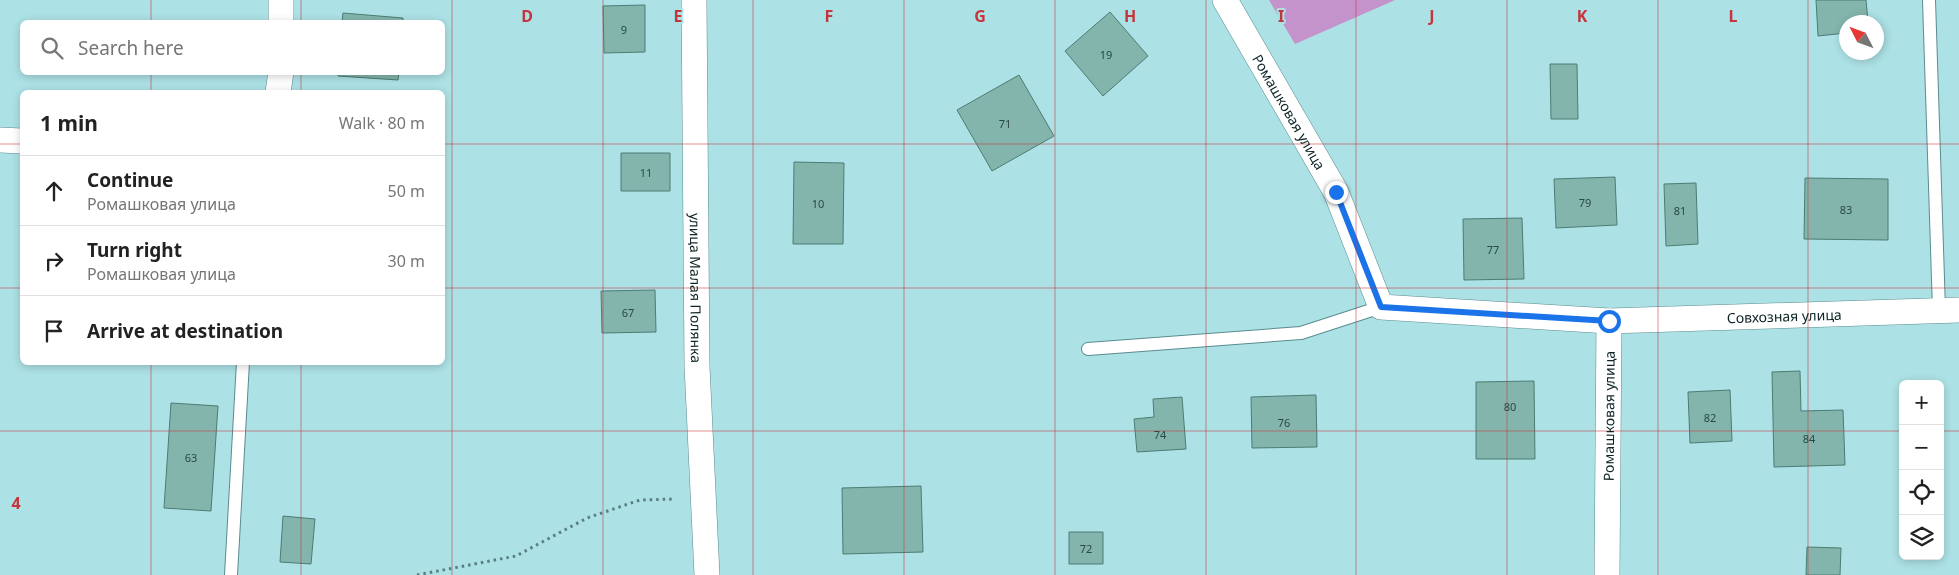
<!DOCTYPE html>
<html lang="en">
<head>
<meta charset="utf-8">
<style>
  :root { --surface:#fff; --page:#f6f6f6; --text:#222; --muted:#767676; --line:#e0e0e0 }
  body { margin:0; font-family:"Noto Sans",sans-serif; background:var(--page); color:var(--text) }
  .controls { position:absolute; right:15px; bottom:15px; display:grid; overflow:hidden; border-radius:8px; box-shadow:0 2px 8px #0003 }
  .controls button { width:45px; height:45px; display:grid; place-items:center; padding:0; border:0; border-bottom:1px solid var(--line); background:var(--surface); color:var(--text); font:25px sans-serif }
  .compass { position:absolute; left:1839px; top:15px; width:45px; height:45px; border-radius:50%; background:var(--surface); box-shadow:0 2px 8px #0003; rotate:312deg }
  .stop { position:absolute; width:15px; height:15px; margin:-11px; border:4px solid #1a73e8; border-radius:50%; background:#fff }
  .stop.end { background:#1a73e8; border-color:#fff; box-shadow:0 1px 5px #0008 }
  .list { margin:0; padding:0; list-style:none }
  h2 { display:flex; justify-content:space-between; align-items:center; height:65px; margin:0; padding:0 20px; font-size:21px }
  h2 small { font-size:16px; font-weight:400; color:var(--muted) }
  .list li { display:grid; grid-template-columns:32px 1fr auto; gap:15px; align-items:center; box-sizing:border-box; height:70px; padding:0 20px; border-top:1px solid var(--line) }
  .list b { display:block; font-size:19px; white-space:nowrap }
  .list p { margin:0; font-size:16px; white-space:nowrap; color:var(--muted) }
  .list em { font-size:16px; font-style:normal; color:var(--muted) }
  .icon { flex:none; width:28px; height:28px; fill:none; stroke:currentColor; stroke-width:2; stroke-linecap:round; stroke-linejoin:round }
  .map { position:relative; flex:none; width:1959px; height:575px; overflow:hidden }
  .search { position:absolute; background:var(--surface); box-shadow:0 2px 8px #0003; left:20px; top:20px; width:425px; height:55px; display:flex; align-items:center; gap:12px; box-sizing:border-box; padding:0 18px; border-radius:8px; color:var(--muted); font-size:19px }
  .panel { position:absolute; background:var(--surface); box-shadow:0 2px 8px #0003; left:20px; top:90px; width:425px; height:275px; border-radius:8px }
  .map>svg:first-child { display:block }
  .green { fill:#c593cb }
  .building { fill:#83b5ac; stroke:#4c7c74 }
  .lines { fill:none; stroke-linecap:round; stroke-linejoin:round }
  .lane-casing { stroke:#5a8c91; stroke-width:14 }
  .street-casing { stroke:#5a8c91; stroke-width:26 }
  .path { stroke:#5a7e81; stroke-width:3; stroke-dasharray:2.5 4; stroke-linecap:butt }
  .lane { stroke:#fff; stroke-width:12 }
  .street { stroke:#fff; stroke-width:25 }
  .route { stroke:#1a73e8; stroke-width:6 }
  .grid { fill:none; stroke:#c5353d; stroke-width:1; stroke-opacity:0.55 }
  .labels { text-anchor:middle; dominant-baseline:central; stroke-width:4; stroke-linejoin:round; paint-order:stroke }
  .number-label { font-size:11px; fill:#2b4847 }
  .street-label { font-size:14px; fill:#0e2325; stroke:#ace1e5 }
  .grid-label { font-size:16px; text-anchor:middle; font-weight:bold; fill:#c5353d; stroke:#ace1e5; stroke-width:4; stroke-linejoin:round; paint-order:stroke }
</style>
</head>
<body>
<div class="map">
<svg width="1959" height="575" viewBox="0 0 1959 575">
  <rect width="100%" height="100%" fill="#ace1e5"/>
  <path class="green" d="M1269,0H1395L1295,44Z"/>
  <path class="building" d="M1816,0H1866L1868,22H1846V33L1818,36Z
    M645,5V52L604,53L603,6Z
    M1110,12L1148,56L1103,96L1065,51Z
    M343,13L403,18V22H342Z
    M1550,64H1577L1578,119H1551Z
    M339,72H399L398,80L338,76Z
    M1019,75L1054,136L992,171L957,110Z
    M621,153H670V191H621Z
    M794,162L844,163L843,244H793Z
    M1615,177L1617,225L1556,228L1554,179Z
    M1805,178L1888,179V240L1804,239Z
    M1696,183L1698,244L1666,246L1664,184Z
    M1522,218L1524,279L1464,280L1463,219Z
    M655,290L656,332L602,333L601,291Z
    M1800,371L1801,411L1843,410L1845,465L1774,467L1772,372Z
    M1534,381L1535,459H1476V382Z
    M1730,390L1732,441L1690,443L1688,392Z
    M1316,395L1317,447L1252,448L1251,397Z
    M1182,397L1186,449L1137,452L1134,419L1154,417L1153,399Z
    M171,403L218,406L211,511L164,508Z
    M921,486L923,552L843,554L842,488Z
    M283,516L315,519L311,564L280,562Z
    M1069,532H1103V564H1069Z
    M1807,547L1841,548L1840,575H1806Z"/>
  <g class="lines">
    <g class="lane-casing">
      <path id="lane" d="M1929,0L1939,310
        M1088,349L1301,333L1381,307
        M231,575L243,362"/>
    </g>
    <g class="street-casing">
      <g id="street">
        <path d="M281,0V22"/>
        <path id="s1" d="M694,0L697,366L707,575"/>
        <path id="s2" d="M1225,0L1336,192L1381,307L1609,321L1959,310"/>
        <path d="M278,92L281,72"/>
        <path d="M0,140L22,141"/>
        <path id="s3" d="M1607,575L1609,321"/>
      </g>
    </g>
    <path class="path" d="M417,575L516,556L587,518L640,500L675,499"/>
    <use href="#lane" class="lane"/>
    <use href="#street" class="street"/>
  </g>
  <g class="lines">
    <path class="route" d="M1336,192L1381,307L1609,321"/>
  </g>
  <path class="grid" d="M151,0V22M301,0V22M452,0V575M603,0V575M753,0V575M904,0V575M1055,0V575M1206,0V575M1356,0V575M1507,0V575M1658,0V575M1808,0V575M151,72V92M301,72V92M0,144H22M442,144H1959M0,288H22M442,288H1959M151,362V575M301,362V575M0,431H1903M1940,431H1959"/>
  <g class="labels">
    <g class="number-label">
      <text x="624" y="29">9</text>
      <text x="1106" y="54">19</text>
      <text x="1005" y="123">71</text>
      <text x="646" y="172">11</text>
      <text x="1585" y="202">79</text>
      <text x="818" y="203">10</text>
      <text x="1846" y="209">83</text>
      <text x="1680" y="210">81</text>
      <text x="1493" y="249">77</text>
      <text x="628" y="312">67</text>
      <text x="1510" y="406">80</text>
      <text x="1710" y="417">82</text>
      <text x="1284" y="422">76</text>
      <text x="1160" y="434">74</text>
      <text x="1809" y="438">84</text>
      <text x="191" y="457">63</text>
      <text x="1086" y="548">72</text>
    </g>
    <g class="street-label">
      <text stroke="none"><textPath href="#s2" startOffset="129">Ромашковая улица</textPath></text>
      <text stroke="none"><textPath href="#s1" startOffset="288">улица Малая Полянка</textPath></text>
      <text stroke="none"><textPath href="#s2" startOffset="749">Совхозная улица</textPath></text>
      <text stroke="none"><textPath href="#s3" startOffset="159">Ромашковая улица</textPath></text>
    </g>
  </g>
  <g class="grid-label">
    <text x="527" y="22">D</text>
    <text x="678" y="22">E</text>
    <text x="829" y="22">F</text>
    <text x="980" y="22">G</text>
    <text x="1130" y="22">H</text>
    <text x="1281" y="22">I</text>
    <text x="1432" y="22">J</text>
    <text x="1582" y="22">K</text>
    <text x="1733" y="22">L</text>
    <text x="16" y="509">4</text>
  </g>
</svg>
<div class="controls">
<button>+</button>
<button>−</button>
<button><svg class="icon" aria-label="locate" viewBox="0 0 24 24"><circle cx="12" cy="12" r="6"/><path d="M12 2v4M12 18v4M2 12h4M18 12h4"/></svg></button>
<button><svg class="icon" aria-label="layers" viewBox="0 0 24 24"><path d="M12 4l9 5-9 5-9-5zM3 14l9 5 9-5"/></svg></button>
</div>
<svg class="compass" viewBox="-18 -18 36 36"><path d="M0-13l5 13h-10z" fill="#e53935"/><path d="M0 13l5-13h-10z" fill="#767676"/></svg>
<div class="stop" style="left:1609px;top:321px"></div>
<div class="stop end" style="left:1336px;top:192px"></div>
<div class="search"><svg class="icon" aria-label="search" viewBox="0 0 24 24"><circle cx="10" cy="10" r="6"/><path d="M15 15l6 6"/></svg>Search here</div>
<section class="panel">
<h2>1 min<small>Walk · 80 m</small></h2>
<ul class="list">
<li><svg class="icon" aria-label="ahead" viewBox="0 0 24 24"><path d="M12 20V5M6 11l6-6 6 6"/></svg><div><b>Continue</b><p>Ромашковая улица</p></div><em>50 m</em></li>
<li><svg class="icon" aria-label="right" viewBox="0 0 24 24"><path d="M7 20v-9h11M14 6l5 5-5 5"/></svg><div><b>Turn right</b><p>Ромашковая улица</p></div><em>30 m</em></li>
<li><svg class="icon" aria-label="arrive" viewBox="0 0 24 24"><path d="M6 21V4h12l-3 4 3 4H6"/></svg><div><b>Arrive at destination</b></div></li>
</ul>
</section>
</div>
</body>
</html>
